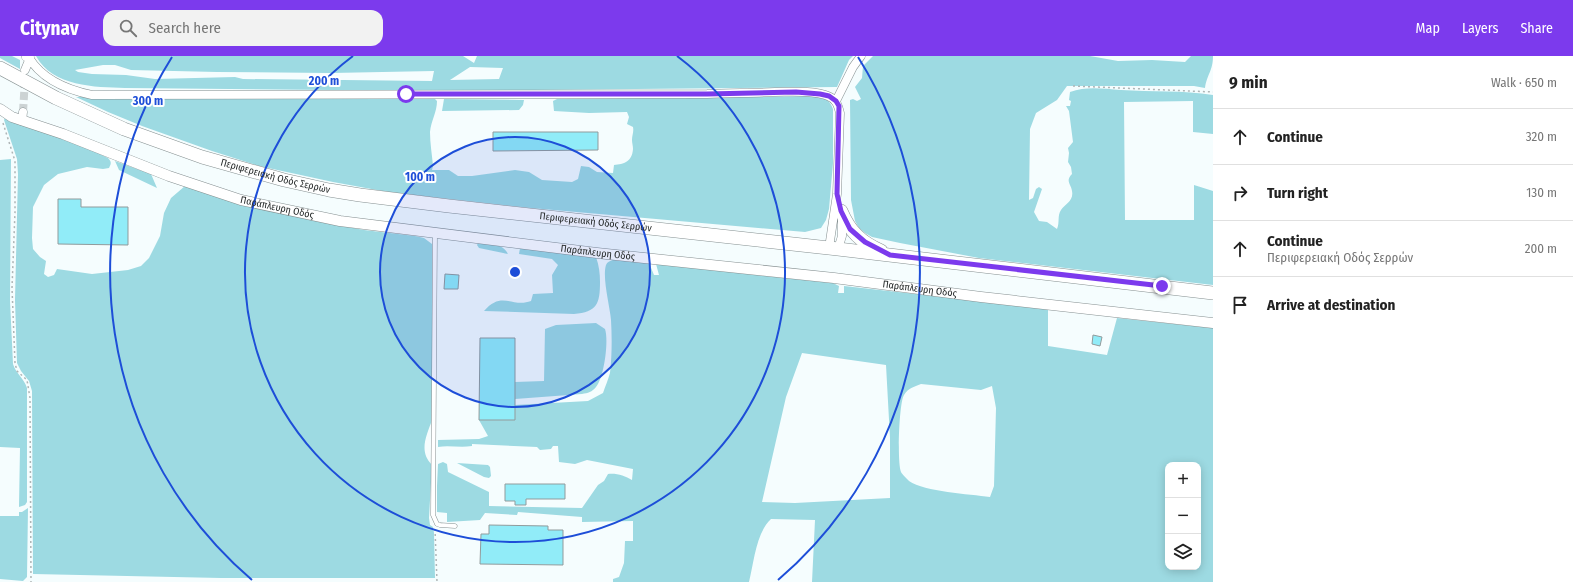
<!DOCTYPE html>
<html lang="en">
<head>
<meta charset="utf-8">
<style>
  :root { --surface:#fff; --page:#f2f2f2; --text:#222; --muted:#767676; --line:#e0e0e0; --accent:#7c3aed }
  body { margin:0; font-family:"Fira Sans Condensed",sans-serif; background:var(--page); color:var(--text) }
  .controls { position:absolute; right:12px; bottom:12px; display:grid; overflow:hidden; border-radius:8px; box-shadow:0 2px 10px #0003 }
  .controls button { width:36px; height:36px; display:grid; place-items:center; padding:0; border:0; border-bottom:1px solid var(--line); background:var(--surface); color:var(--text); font:20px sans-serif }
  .stop { position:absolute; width:12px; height:12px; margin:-9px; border:3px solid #7c3aed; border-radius:50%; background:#fff }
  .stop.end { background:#7c3aed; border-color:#fff; box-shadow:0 1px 4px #0008 }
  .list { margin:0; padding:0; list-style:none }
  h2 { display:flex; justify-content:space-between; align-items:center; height:52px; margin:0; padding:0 16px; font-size:17px }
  h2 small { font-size:13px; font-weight:400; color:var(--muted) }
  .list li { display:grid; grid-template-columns:26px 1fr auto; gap:12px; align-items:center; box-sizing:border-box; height:56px; padding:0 16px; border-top:1px solid var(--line) }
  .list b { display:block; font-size:15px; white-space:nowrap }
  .list p { margin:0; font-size:13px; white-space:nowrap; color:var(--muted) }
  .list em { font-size:13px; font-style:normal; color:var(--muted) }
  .icon { flex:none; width:22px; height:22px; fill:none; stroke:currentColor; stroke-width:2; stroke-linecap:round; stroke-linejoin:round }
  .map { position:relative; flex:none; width:1213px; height:526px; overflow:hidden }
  header { display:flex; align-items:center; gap:24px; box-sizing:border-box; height:56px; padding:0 20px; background:var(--accent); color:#fff }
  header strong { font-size:19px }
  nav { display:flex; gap:22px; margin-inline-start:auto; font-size:14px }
  .search { width:280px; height:36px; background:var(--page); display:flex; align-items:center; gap:10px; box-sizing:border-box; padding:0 14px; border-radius:12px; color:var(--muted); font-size:15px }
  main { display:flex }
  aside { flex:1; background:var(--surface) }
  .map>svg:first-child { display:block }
  .green { fill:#9ddae2; fill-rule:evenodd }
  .building { fill:#91ecf8; stroke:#919b9c }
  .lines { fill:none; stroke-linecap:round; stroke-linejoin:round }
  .minor-tunnel { stroke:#ccd3d4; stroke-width:8; stroke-dasharray:8 4; stroke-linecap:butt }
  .service-casing { stroke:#869091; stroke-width:5 }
  .minor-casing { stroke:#869091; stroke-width:9 }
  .tertiary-casing { stroke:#869091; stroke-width:11 }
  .primary-casing { stroke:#869091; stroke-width:14 }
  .path { stroke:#afb5b6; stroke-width:1.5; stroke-dasharray:2 3; stroke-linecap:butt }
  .service { stroke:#fff; stroke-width:4 }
  .minor { stroke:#fff; stroke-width:8 }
  .tertiary { stroke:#fff; stroke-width:10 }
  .primary { stroke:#fff; stroke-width:13 }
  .route { stroke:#7c3aed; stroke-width:5 }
  .ring { fill:none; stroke:#1d4ed8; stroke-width:2 }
  .labels { text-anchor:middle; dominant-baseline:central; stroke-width:4; stroke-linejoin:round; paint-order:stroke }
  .street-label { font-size:10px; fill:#272b2b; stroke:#fff }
  .centre { fill:#1d4ed8; stroke:#fff; stroke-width:2 }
  .ring-label { font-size:12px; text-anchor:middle; font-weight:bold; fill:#1d4ed8; stroke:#fff; stroke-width:4; stroke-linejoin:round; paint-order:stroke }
</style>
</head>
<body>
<header>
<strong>Citynav</strong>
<div class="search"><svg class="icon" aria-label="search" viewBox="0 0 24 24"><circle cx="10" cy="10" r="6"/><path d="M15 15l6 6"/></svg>Search here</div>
<nav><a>Map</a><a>Layers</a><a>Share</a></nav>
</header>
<main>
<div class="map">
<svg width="1213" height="526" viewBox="0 0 1213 526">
  <rect width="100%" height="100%" fill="#f5fdfe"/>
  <path class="green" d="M0,0H12L20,4V13L0,2Z
    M36,0H463L474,7L477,0H853L849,4L837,31L439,35L125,32C95,31 53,31 36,0ZM103,9H115L131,14L217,16L331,17L434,15L432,25L243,23L235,21L155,23L126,19L92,18L78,16L75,14ZM470,11L503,12L499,23L450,24Z
    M873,0H1090L1118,5L1152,4L1185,6L1191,0H1213C1213,15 1207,18 1205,32L1194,30H1067L1057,44L1036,57L1030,73L1029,144L1033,142L1036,133L1039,131L1042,133L1034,156L1039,165L1047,166L1057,173C1060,166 1057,160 1061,154C1065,148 1074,145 1072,135C1071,128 1065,125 1072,118L1071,111L1068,106L1069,97L1068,92L1073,86L1069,55L1066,50H1070L1071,45L1069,44L1070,36C1087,30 1103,33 1121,34C1152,36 1183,34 1213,39V78L1193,76V45L1124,46L1125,164H1194V129L1213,135V229L979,202L900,187L872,181L865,177L859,172L855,165L851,144L850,44L853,43L857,45L861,43L855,31L862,22L863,10Z
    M817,40C825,42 830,44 833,53V107L829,153L826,164L821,172L805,176L531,152L388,136L333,126L259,110L212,95L142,70L108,56L76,41H341L409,43L434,42L437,45C437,56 431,65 430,76C430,87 432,99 433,110L432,114H449L458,120H472L515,114L529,116L542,124L572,126L578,123L581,110L589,111L597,116L613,117L614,109C624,108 632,106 633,93C633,90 632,87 632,84C632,79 634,76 633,71L627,68L629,61L627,56L589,57L554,55L553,45L557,43Z
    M444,43L524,44L523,49L519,54L442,55Z
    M5,62C28,72 53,79 77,88C88,92 98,97 108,102C112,106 111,108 109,112L103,113L87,111L58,118L44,129L33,151L32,182L33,193L40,201L46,205L44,218L48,221L54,219L57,213L92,218L128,214L141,210L149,202L160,180L164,157L171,142L185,130L327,167L364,174L415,180L424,182L432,188V364C427,379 418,395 432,409L429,462L430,469L433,471L434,477L435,522H221L33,518L32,335L29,325L21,315L17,307L15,244L18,118L17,103L4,64Z
    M11,103L10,245L13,308C16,318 24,322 27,332V446L25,449L19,451L20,392L0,391V104Z
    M115,105L151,118L157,132L119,114Z
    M478,187C489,188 503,187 508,198L479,192L477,189Z
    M520,192L596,201C599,209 600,218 600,226C600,248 597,256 574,258L484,255C502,234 512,252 531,245L533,238L553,237L552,219L558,209L552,203L519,198Z
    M613,204L649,207L654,219H659L656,208L833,227L839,230L838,237H844V230L1048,253V290L1107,299L1117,262L1213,272V526H812L815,464L771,463C756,477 754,506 749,526H613V523L619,521L624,507L625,485H633V465L582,466V461L518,456L517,459L485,457L480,464L447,466V457L437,456V430L438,408L443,406L447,408L448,416L489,436V450L582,452L598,429L604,425L608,418C617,417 625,420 632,424L633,413L587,404L575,408L559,406L558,390H553L551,393L540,394L537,391L472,388V390C460,392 449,389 438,391V384L479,383L488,380L479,364L515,349L588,345L603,337C605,331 608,324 610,317C612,300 612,281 611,264C610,251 602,222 606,209C607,206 610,205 613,204ZM802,297L886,309L890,382V442L795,447L762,446L786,341ZM921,328L981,334L992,330L996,352L994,430L990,441C969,438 925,436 909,425C907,423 902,418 901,416C897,407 899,347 904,339C908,332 914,331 921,328ZM1168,409H1198V511H1168Z
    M596,267L605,273C609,285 604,322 596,331C592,336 588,337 582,338L515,343V326L544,325L545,273L556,269Z
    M457,407L488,409L490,411L491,420L489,422L484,421Z
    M28,452L27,521L23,525L0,523V460H19V456H22Z"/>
  <path class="building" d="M493,76H598V94L493,95Z
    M58,143H81V151H128V189L58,188Z
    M445,218L459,219L458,233H444Z
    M1093,279L1102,281L1100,290L1092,288Z
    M480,282H515V364H479Z
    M505,428H565V443H526V449H515V445H505Z
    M489,469L548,470V474H563V509L480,508L481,478H489Z"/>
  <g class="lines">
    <path class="minor-tunnel" d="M23,56L25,23"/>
    <g class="service-casing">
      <path id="service" d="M435,177L433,459L437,468L440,469L455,470"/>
    </g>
    <g class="minor-casing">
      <path id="minor" d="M28,0C41,23 68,34 92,39L707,38C729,37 752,37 775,36C790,36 814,34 828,40C836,43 838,49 840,57L837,138L829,192
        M25,14L30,2L26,1
        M836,45L853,11L861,0
        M22,65L23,56
        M838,193L842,180V162"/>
    </g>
    <g class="tertiary-casing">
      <g id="tertiary">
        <path id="s1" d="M0,53L12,61L63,78L169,120L241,144L340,165L597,197L834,222L981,241L1213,267"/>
      </g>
    </g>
    <g class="primary-casing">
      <g id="primary">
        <path id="s2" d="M0,12L56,42L124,73L202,101L284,124L329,134L360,139L449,150L838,193L1213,237"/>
        <path d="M841,155C850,176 861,186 881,195"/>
      </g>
    </g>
    <path class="path" d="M1073,30L1213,36
      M3,67L15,105V156L12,232L15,307L17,315L27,324L30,342L31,526
      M435,473L437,526"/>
    <use href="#service" class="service"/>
    <use href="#minor" class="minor"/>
    <use href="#tertiary" class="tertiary"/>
    <use href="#primary" class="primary"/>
  </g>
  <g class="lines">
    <path class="route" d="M406,38H707L796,36L820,38L829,40L836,45L839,50L837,138L841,155L850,173L858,180L865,186L890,199L1162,230"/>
  </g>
  <circle cx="515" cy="216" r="135" fill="#1d4ed8" fill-opacity=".12"/>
  <g class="ring">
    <circle cx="515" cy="216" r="135"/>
    <path d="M677 0A270 270 0 1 1 353 0"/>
    <path d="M252 524A405 405 0 0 1 172 1M858 1A405 405 0 0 1 778 524"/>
  </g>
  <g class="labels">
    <g class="street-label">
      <text stroke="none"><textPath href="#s2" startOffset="297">Περιφερειακή Οδός Σερρών</textPath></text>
      <text stroke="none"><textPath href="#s1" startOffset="295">Παράπλευρη Οδός</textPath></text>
      <text stroke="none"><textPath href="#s2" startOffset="621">Περιφερειακή Οδός Σερρών</textPath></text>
      <text stroke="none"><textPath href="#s1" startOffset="619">Παράπλευρη Οδός</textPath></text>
      <text stroke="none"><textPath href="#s1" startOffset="943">Παράπλευρη Οδός</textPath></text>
    </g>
  </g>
  <circle cx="515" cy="216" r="6" class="centre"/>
  <g class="ring-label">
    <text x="324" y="29">200 m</text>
    <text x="148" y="49">300 m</text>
    <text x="420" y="125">100 m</text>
  </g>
</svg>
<div class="controls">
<button>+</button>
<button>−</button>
<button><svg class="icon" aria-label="layers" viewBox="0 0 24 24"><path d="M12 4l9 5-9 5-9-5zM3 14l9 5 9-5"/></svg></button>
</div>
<div class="stop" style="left:406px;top:38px"></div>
<div class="stop end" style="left:1162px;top:230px"></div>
</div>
<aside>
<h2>9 min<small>Walk · 650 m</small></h2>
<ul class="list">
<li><svg class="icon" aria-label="ahead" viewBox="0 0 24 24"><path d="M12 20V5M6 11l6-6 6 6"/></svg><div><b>Continue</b></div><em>320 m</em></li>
<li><svg class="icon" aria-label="right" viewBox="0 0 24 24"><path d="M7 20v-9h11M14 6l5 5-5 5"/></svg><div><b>Turn right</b></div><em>130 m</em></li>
<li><svg class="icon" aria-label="ahead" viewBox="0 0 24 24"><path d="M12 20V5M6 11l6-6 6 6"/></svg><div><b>Continue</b><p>Περιφερειακή Οδός Σερρών</p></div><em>200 m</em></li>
<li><svg class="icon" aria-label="arrive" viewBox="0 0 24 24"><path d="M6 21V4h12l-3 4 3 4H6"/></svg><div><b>Arrive at destination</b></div></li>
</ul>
</aside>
</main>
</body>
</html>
